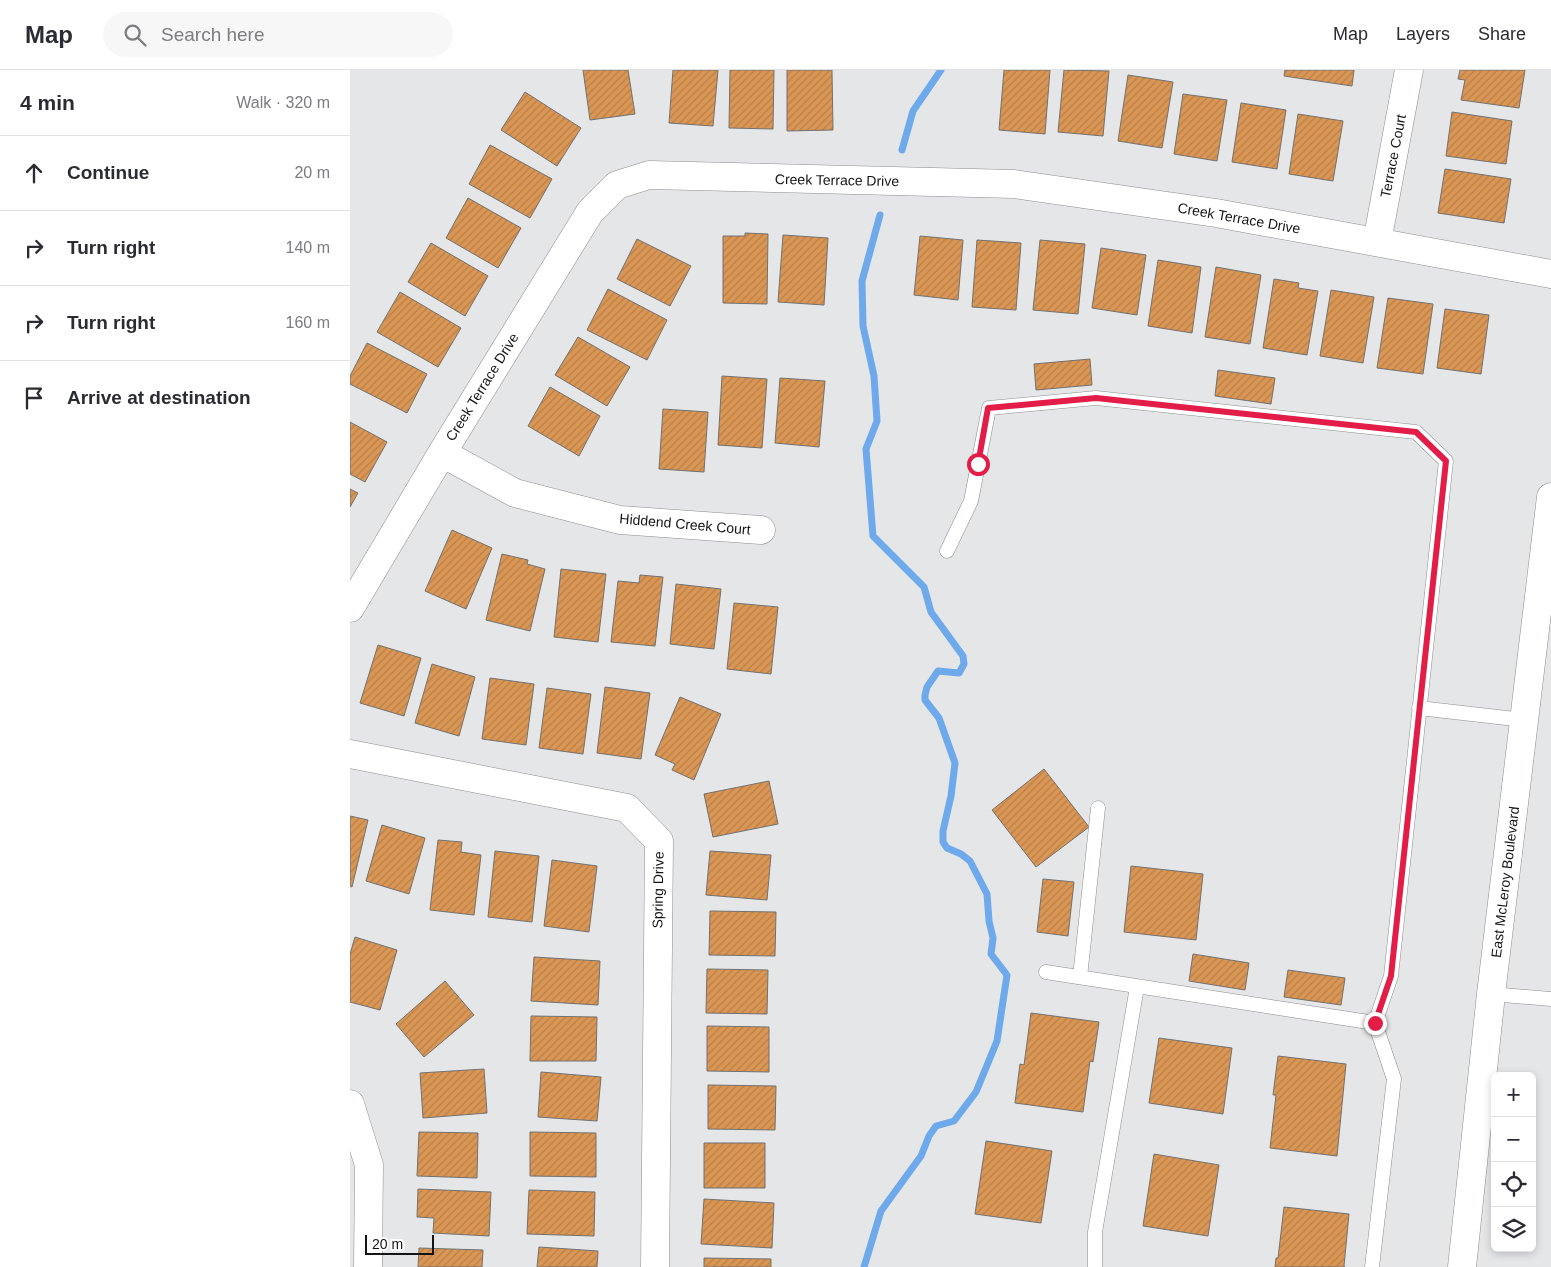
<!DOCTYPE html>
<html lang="en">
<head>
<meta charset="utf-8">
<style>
  :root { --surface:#fff; --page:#f7f7f7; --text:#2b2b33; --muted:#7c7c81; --line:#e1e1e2 }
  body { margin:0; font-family:Arial,sans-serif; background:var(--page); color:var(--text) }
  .controls { position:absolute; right:15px; bottom:15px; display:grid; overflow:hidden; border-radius:8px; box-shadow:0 2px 8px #0003 }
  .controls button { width:45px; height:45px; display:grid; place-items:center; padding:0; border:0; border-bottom:1px solid var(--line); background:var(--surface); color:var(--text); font:25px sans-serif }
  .scale { position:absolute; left:15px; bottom:12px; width:69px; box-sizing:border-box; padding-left:5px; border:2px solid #141414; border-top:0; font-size:14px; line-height:18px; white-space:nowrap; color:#141414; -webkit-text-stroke:4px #fff; paint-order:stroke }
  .stop { position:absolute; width:15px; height:15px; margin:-11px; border:4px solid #e11d48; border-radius:50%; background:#fff }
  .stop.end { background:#e11d48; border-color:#fff; box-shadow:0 1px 5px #0008 }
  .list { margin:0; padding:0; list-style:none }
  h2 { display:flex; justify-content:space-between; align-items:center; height:65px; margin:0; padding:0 20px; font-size:21px }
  h2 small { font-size:16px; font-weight:400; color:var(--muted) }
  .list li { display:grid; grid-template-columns:32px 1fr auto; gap:15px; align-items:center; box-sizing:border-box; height:75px; padding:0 20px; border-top:1px solid var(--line) }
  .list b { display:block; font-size:19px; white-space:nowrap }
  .list em { font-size:16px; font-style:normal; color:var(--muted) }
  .icon { flex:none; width:28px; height:28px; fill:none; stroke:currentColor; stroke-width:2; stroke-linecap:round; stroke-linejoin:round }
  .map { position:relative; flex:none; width:1201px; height:1197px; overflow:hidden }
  header { display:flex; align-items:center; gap:30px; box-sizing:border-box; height:70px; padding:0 25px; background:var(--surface); border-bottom:1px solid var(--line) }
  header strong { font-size:24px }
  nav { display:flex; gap:28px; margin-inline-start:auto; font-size:18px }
  .search { width:350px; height:45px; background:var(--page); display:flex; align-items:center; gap:12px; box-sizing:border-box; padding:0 18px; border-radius:28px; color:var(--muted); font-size:19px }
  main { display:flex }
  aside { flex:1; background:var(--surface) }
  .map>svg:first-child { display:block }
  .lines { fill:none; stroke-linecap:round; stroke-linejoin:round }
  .stream { stroke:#6ea9ec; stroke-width:7 }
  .building { fill:url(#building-hatch); stroke:#727170 }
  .service-casing { stroke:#8c8d8e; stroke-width:15 }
  .minor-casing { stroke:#8c8d8e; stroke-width:29 }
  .secondary-casing { stroke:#8c8d8e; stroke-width:29 }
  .service { stroke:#fff; stroke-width:14 }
  .minor { stroke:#fff; stroke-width:28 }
  .secondary { stroke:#fff; stroke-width:28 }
  .route { stroke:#e11d48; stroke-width:6 }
  .labels { text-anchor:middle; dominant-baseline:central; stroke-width:4; stroke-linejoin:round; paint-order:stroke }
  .street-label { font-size:14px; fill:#141414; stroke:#fff }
</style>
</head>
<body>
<header>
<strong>Map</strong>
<div class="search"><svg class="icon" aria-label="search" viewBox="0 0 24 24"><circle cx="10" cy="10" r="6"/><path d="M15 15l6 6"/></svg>Search here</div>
<nav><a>Map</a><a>Layers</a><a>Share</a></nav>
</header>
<main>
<aside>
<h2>4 min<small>Walk · 320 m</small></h2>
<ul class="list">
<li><svg class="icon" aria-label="ahead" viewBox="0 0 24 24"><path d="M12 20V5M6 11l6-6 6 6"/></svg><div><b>Continue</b></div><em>20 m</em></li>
<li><svg class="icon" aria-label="right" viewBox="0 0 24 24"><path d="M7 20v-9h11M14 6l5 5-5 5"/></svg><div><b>Turn right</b></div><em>140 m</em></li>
<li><svg class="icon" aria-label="right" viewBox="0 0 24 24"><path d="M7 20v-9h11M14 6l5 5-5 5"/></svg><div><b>Turn right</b></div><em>160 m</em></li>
<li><svg class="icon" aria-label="arrive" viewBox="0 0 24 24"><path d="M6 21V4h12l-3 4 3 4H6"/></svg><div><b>Arrive at destination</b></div></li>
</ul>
</aside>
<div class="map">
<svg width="1201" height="1197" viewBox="0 0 1201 1197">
  <defs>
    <pattern id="building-hatch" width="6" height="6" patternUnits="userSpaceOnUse" patternTransform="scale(1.25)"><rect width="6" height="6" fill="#d99654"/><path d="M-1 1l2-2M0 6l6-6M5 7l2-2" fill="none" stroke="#b98048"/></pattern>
  </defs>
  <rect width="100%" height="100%" fill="#e5e6e7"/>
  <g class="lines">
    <path class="stream" d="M552,80L563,41L591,0
      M514,1197L531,1141L571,1086L579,1066L586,1056L604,1051L626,1022L647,971L657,905L641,884L643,868L639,851L637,824L620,791L611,784L597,778L593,772V761L601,726L605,693L589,648L575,630V625L577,617L588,601L609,603L614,594L613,586L581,542L574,517L523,466L516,379L527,351L524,306L513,256L512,211L530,145"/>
  </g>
  <path class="building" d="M233,0H278L285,44L240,50Z
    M323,0H368L363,56L319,53Z
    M380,0H424L423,59L379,58Z
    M437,0H482L483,60L437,61Z
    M654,0H700L695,64L649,60Z
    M714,0L759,1L753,66L708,62Z
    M935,0H1004L1002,16L934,6Z
    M1110,0H1175L1169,38L1111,30L1115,10L1108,9Z
    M778,5L823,12L812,78L768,71Z
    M175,22L231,58L207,96L151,60Z
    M833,24L877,30L867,91L824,84Z
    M891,33L936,40L927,99L882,92Z
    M1102,42L1162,51L1156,94L1096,86Z
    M948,44L993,51L983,111L939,104Z
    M140,75L202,109L180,148L119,114Z
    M1095,99L1161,109L1154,153L1088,143Z
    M118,128L171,158L148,198L96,168Z
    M395,163L418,164L417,234L373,233V166H395Z
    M433,165L478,168L474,235L428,232Z
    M570,166L613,170L608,230L564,225Z
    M287,169L341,196L320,236L267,209Z
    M627,170L671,173L666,240L622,237Z
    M690,170L735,174L728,244L683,240Z
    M81,173L138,206L115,246L58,212Z
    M751,178L796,185L787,245L742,238Z
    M808,190L851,197L842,263L798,256Z
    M866,197L911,205L900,274L855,267Z
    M924,209L949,213L948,218L968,221L957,285L913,278Z
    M258,219L317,250L297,290L237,260Z
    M981,220L1024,227L1013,293L970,286Z
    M50,222L111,258L88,297L27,262Z
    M1038,228L1083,234L1073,304L1027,298Z
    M1095,239L1139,245L1131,304L1087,298Z
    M228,267L280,297L257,336L205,305Z
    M17,273L77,304L57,343L0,314V306Z
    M740,289L742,315L686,320L684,294Z
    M868,300L925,308L921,334L865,326Z
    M372,306L417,309L412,378L368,375Z
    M430,308L475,311L469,377L425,373Z
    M200,317L250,346L229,386L178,356Z
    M313,339L358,342L354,402L309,399Z
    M0,352L37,372L15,412L0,404Z
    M0,419L8,423L0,437Z
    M102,460L142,478L116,539L75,521Z
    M152,484L178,490L177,494L195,499L180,561L136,550Z
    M211,499L256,504L248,572L204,567Z
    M290,505L313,507L305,576L261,572L268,511L289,513Z
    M326,514L371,519L364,579L320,574Z
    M384,533L428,537L421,604L377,599Z
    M28,575L71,588L54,646L10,633Z
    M82,594L125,607L109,666L65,653Z
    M140,608L184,614L176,675L132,669Z
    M255,617L300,623L291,689L247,683Z
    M197,618L241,624L233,684L189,678Z
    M330,627L371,644L344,710L322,700L325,694L305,685Z
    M694,699L739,757L686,797L642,740Z
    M419,711L428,754L363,767L354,724Z
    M0,746L18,750L2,817L0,816Z
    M32,755L75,768L59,824L16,811Z
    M88,770L112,772L111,782L131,785L124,845L80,840Z
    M145,781L189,786L182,852L138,847Z
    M360,781L421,785L417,830L356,825Z
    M202,790L247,796L239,862L194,856Z
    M781,796L853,804L846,870L774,862Z
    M693,809L724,812L718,866L687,862Z
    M360,841L426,842L425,886L359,885Z
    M5,867L47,880L30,940L0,932V884Z
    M843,884L899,893L895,920L839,911Z
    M184,887L250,891L248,935L181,931Z
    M357,899L418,900L417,944L356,943Z
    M938,900L995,908L991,935L934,927Z
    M95,911L124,945L74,987L46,954Z
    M681,943L749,952L743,992L740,991L733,1042L665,1033L670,994L674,995Z
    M181,946L247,947L246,991H180Z
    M357,956L419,957V1002L357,1001Z
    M809,968L882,978L873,1044L799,1033Z
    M928,986L996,994L987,1086L920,1078L926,1025H923Z
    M134,999L137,1043L73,1048L70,1003Z
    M191,1002L251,1007L247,1051L188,1047Z
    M358,1015L426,1016L425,1060L358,1059Z
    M69,1062L128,1063L127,1108L67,1106Z
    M180,1062L246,1063V1107L180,1106Z
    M636,1071L702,1081L691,1153L625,1144Z
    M354,1073H415V1118H354Z
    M804,1084L869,1095L858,1166L793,1156Z
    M68,1119L141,1122L139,1166L83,1163L84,1148L67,1147Z
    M179,1120L245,1122L244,1166L177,1164Z
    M354,1129L424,1133L422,1178L351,1174Z
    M934,1137L999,1144L994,1196L995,1197H925L926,1188H928Z
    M189,1177L248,1181L247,1197H187Z
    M69,1178L133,1180L132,1197H68Z
    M354,1188L421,1189V1197H354Z"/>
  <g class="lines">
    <g class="service-casing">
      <path id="service" d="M597,481L621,431L639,338L746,328L1066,362L1096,391L1041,906L1025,953L1044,1009L1022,1197
        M1069,638L1174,650
        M696,902L1025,953
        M730,907L748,738
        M1141,924L1201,929
        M745,1197V1162L787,917"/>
    </g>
    <g class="minor-casing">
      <path id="minor" d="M1027,172L1059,0
        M92,383L165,423L270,450L411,460
        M0,538L92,383L240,142L267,115L299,105L664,114L866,143L1201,204
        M0,684L277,738L309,771L305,1197
        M0,1034L19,1095L18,1197"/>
    </g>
    <g class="secondary-casing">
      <path id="secondary" d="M1112,1197L1141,924L1201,427"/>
    </g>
    <use href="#service" class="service"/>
    <use href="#minor" class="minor"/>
    <use href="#secondary" class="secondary"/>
  </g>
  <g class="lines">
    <path class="route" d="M628,394L638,338L746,328L1066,362L1096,391L1041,906L1025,953"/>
  </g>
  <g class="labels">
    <g class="street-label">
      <text transform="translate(1043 86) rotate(-79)">Terrace Court</text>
      <text transform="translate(487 110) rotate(1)">Creek Terrace Drive</text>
      <text transform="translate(889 148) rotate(10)">Creek Terrace Drive</text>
      <text transform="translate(132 317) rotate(-58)">Creek Terrace Drive</text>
      <text transform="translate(335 454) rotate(5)">Hiddend Creek Court</text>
      <text transform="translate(1155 812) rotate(-83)">East McLeroy Boulevard</text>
      <text transform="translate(308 820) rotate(-89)">Spring Drive</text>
    </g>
  </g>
</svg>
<div class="controls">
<button>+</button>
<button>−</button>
<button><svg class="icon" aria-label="locate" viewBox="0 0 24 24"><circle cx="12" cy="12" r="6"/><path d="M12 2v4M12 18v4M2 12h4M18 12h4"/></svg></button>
<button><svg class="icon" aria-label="layers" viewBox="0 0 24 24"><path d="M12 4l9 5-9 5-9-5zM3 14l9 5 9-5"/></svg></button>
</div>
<div class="scale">20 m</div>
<div class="stop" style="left:628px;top:394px"></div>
<div class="stop end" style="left:1025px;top:953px"></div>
</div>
</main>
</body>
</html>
